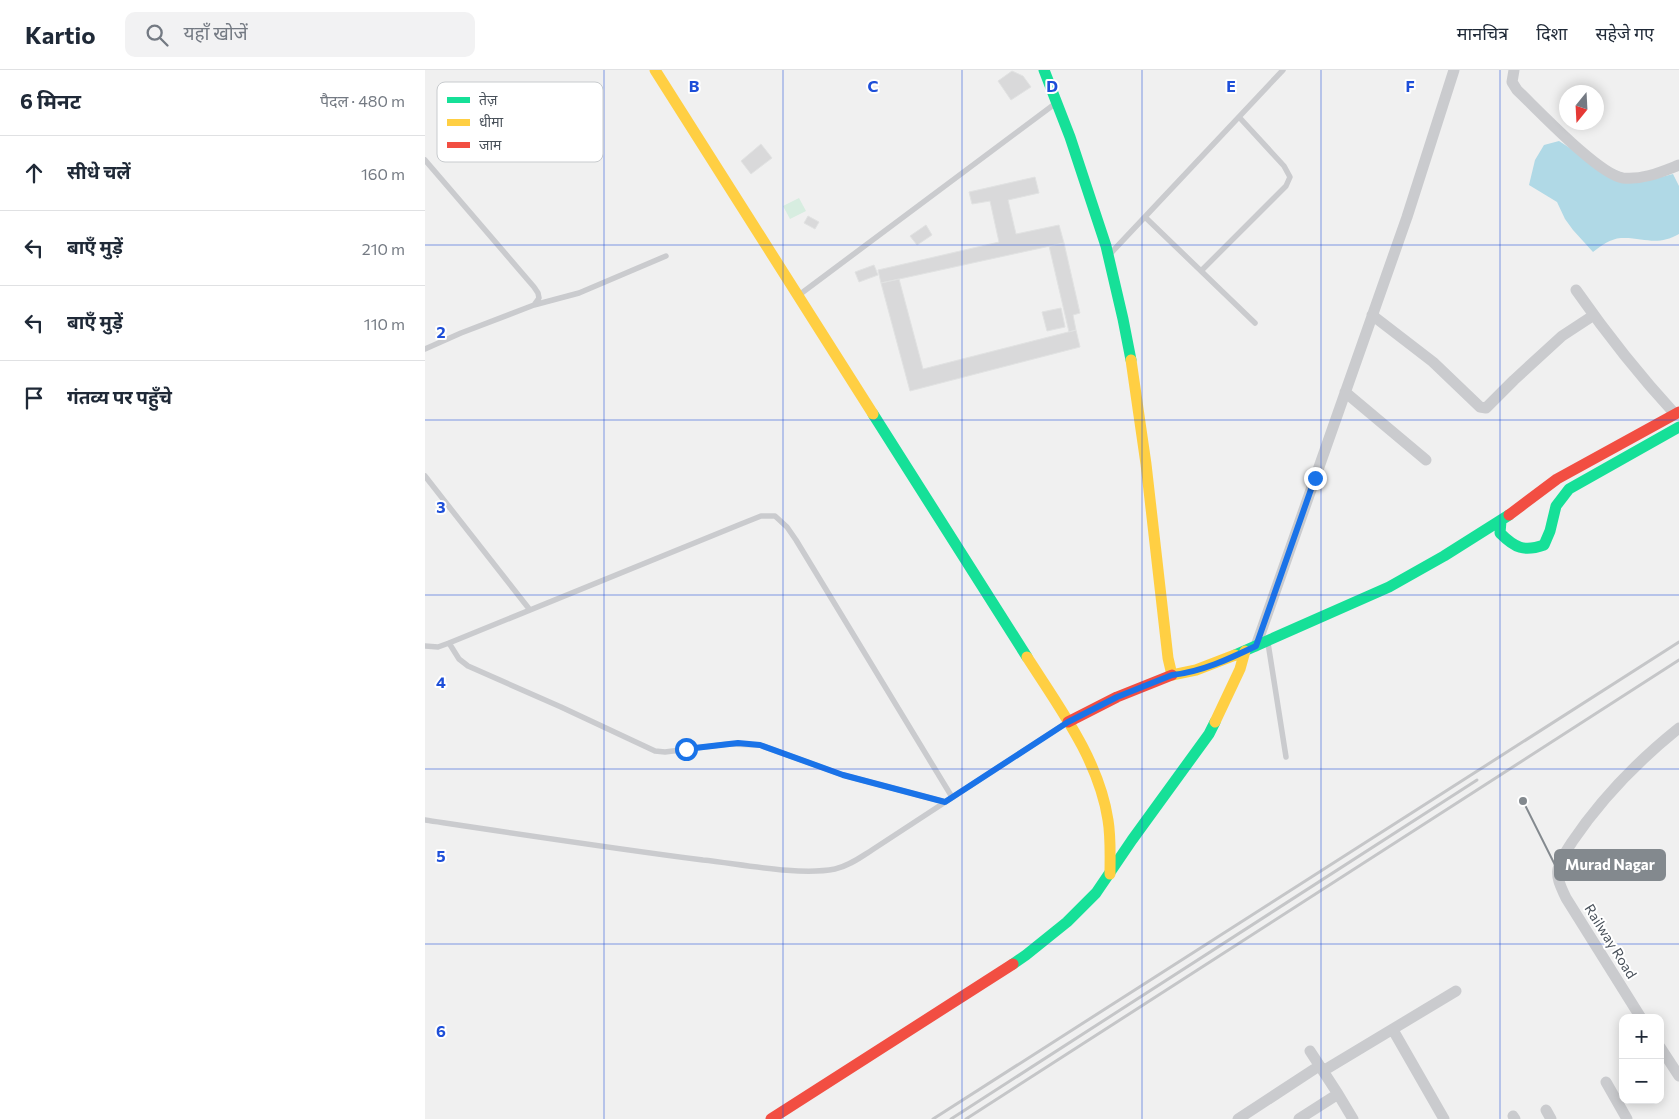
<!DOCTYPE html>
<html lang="hi">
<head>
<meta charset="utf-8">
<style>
  :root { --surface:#fff; --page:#f2f2f3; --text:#1f2937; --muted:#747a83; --line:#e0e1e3 }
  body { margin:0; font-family:Commissioner,"Noto Sans Devanagari",sans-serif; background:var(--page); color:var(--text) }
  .controls { position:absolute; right:15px; bottom:15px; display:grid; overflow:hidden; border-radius:10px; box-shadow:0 2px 12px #0003 }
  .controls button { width:45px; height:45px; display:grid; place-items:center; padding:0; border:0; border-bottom:1px solid var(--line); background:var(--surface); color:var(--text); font:25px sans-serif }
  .compass { position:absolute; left:1134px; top:15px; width:45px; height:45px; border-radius:50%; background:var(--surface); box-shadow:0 2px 12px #0003; rotate:198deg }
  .stop { position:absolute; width:15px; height:15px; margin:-11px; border:4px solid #1a73e8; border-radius:50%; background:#fff }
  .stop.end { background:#1a73e8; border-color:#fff; box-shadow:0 1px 5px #0008 }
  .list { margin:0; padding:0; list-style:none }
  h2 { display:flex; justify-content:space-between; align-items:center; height:65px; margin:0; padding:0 20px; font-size:21px }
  h2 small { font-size:16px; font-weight:400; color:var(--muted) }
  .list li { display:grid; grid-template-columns:32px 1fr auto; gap:15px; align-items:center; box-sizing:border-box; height:75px; padding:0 20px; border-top:1px solid var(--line) }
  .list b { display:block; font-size:19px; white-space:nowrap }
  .list em { font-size:16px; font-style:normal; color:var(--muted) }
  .icon { flex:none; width:28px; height:28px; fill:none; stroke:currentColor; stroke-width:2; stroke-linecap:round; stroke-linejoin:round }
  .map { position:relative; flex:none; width:1254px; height:1049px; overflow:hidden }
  header { display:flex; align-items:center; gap:30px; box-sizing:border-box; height:70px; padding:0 25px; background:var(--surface); border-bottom:1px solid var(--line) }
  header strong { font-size:24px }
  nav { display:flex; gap:28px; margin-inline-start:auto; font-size:18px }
  .search { width:350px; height:45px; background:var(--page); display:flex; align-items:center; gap:12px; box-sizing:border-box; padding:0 18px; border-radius:10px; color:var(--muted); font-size:19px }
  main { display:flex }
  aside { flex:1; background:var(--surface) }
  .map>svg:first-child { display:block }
  .green { fill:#d7ede0 }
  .water { fill:#b0d9e6 }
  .building { fill:#d9d9da; stroke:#e1e2e2 }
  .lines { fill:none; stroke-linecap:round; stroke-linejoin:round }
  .lane { stroke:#cacbce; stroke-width:5.5 }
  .street { stroke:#cacbce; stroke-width:11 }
  .fast { stroke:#16e098; stroke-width:11 }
  .slow { stroke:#ffcf43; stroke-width:11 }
  .jam { stroke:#f24e42; stroke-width:11 }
  .rail { stroke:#c5c6c8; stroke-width:3 }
  .route { stroke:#1a73e8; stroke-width:6 }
  .grid { fill:none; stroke:#1d4ed8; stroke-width:1; stroke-opacity:0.55 }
  .labels { text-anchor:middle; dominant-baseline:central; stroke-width:4; stroke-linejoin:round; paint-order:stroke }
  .street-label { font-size:14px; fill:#49515a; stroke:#fff }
  .key { fill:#fff; stroke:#c8cbce; stroke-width:1 }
  .key-label { font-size:14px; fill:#49515a }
  .grid-label { font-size:16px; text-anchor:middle; font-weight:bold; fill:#1d4ed8; stroke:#fff; stroke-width:4; stroke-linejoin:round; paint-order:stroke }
  .leader { fill:none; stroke:#83898e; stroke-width:2 }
  .callout-dot { fill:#83898e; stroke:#fff; stroke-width:2 }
  .callout { fill:#83898e; stroke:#83898e; stroke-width:2 }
  .callout-label { font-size:15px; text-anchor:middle; font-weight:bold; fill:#fff }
</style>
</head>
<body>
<header>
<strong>Kartio</strong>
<div class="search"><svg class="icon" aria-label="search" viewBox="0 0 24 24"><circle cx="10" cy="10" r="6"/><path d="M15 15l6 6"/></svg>यहाँ खोजें</div>
<nav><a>मानचित्र</a><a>दिशा</a><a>सहेजे गए</a></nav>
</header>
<main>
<aside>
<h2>6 मिनट<small>पैदल · 480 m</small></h2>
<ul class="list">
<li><svg class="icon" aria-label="ahead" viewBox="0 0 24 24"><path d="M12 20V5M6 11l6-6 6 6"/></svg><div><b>सीधे चलें</b></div><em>160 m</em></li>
<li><svg class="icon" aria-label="left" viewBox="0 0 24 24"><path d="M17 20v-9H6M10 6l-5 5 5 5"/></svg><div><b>बाएँ मुड़ें</b></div><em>210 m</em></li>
<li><svg class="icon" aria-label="left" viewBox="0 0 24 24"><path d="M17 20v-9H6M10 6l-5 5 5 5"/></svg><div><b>बाएँ मुड़ें</b></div><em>110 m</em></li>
<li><svg class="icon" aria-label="arrive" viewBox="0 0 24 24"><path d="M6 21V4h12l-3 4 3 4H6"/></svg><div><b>गंतव्य पर पहुँचे</b></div></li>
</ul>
</aside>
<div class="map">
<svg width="1254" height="1049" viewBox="0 0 1254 1049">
  <rect width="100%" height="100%" fill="#f0f0f0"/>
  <path class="green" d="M374,128L381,141L365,149L358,136Z"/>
  <path class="water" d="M1134,71L1151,82L1217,112L1248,104L1254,116V164C1231,177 1219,167 1196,168C1185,169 1177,175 1168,182L1148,160L1140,149L1132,132L1104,115L1110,90L1119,75Z"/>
  <path class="building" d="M587,1L598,6L606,17L586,30L573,11Z
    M336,74L347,88L326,104L316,91Z
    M610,107L614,123L583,130L591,164L634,155L639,173L456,213L453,200L574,172L565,131L547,134L544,122Z
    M383,146L394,152L390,159L379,153Z
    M501,155L507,165L492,175L485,166Z
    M639,173L655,243L648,245L651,260L644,262L624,176Z
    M449,195L453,205L434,212L430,202Z
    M474,209L498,299L651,260L655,277L485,321L456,213Z
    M636,238L640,257L622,261L617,242Z"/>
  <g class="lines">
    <path class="lane" d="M0,90L109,217L113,223L114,228L109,235L36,263L0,279
      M720,147L830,253
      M685,184L858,0
      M776,201L861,116L865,107L859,96L814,47
      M374,225L631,33
      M109,235L154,223L241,186
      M0,406L105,540
      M24,573L34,589L43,596L136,637L230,681L240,682L303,674L335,675L418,705L520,732
      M843,573L861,687
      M0,576L13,577L24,573L316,454L336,446H350L362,457L371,470L527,727
      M0,750C93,764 185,778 278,790C316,794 374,806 410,799C424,796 436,787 447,780L641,653"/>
    <path class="street" d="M1089,0L1087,12L1092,20C1112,39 1174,105 1198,108C1218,110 1236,102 1254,95
      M1151,220C1181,263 1214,305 1250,344
      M947,245L1008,292L1055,337L1061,338L1089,310L1137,266L1169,245
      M920,322L1001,390
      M831,576L982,147L1029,0
      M1216,948L1141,828C1137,819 1131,809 1133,799C1135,789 1142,780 1147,772C1176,729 1214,690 1254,658
      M968,960L1019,1049
      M1235,977L1254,1006
      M885,981L913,1024L928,1049
      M898,1001L1031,921
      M1181,1012L1202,1049
      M1121,1040L1126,1049
      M1088,1046L1090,1049
      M813,1049L894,996
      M874,1049L913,1024"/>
    <path class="fast" d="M619,0L645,67L681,176L698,249L706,290
      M448,344L602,587
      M1076,451L1075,463C1090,478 1099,482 1119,475L1125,461L1131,436L1144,419L1254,357
      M810,585L964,517L1019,486L1084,445
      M588,894L601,885L642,852L671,823L707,770L784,664L790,652"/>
    <path class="slow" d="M230,0L448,344
      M706,290L721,394L743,588L747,605L771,600L810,585
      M602,587C634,637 674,690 683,750C686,768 685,786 685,804
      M790,652L815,599L820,581"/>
    <path class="jam" d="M1084,445L1132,409L1254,342
      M643,652L692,627L747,605
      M346,1049L588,894"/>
    <path class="rail" d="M508,1049L1254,572
      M526,1049L1052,710
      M541,1049L1254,590"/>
  </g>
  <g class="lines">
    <path class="route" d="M261,679L313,673L335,675L418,705L520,732L643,652L692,627L747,605C776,602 804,589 831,576L890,408"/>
  </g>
  <path class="grid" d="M179,0V1049M358,0V1049M537,0V1049M717,0V1049M896,0V1049M1075,0V1049M0,175H1254M0,350H1254M0,525H1254M0,699H1254M0,874H1254"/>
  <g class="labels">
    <g class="street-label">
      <text transform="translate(1186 871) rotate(58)">Railway Road</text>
    </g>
  </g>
  <rect x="12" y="12" width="166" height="80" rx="8" class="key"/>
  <rect x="22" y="27" width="23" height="6" fill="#16e098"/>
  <rect x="22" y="49" width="23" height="7" fill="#ffcf43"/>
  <rect x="22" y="72" width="23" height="6" fill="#f24e42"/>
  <g class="key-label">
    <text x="54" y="35">तेज़</text>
    <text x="54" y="57">धीमा</text>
    <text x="54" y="80">जाम</text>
  </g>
  <g class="grid-label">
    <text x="269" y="22">B</text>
    <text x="448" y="22">C</text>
    <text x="627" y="22">D</text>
    <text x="806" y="22">E</text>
    <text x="985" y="22">F</text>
    <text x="16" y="268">2</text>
    <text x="16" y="443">3</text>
    <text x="16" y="618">4</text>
    <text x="16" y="792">5</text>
    <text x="16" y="967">6</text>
  </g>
  <path class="leader" d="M1098 731L1130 795"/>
  <circle class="callout-dot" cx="1098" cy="731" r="5"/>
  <rect class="callout" x="1130" y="780" width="110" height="30" rx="5"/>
  <g class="callout-label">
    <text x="1185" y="800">Murad Nagar</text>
  </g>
</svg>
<div class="controls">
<button>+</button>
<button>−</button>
</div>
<svg class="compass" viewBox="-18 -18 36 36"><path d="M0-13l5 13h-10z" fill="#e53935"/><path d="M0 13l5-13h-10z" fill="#747a83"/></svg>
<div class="stop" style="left:261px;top:679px"></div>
<div class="stop end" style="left:890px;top:408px"></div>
</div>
</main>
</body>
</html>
